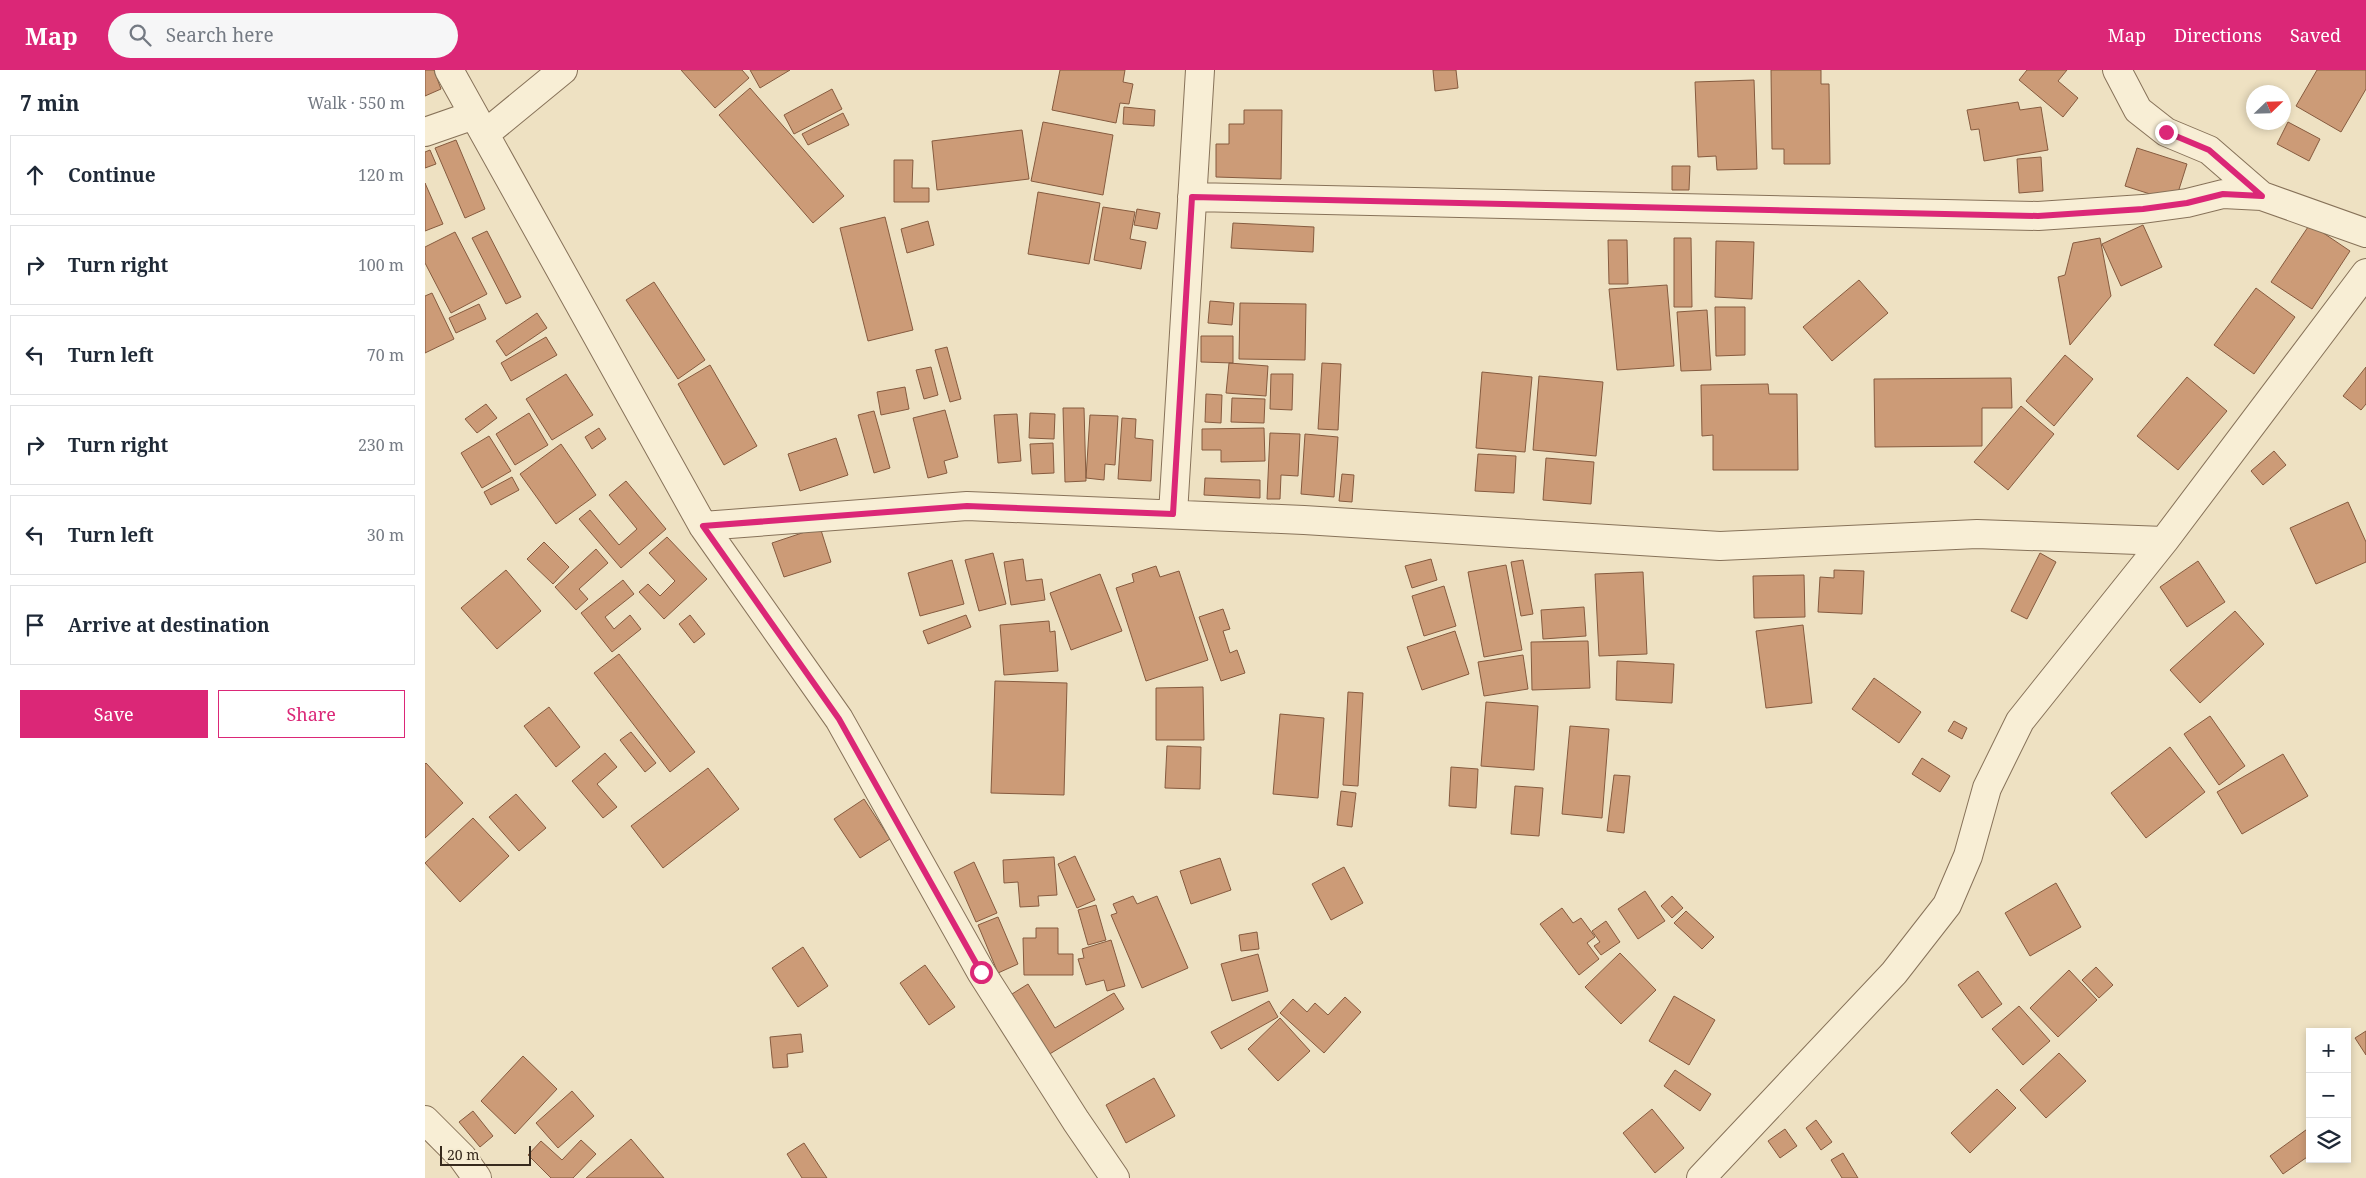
<!DOCTYPE html>
<html lang="en">
<head>
<meta charset="utf-8">
<style>
  :root { --surface:#fff; --page:#f6f6f7; --text:#1f2937; --muted:#747a83; --line:#e0e1e3; --accent:#db2777 }
  body { margin:0; font-family:"Noto Serif",serif; background:var(--page); color:var(--text) }
  .controls { position:absolute; right:15px; bottom:15px; display:grid; overflow:hidden; border-radius:0px; box-shadow:0 2px 8px #0003 }
  .controls button { width:45px; height:45px; display:grid; place-items:center; padding:0; border:0; border-bottom:1px solid var(--line); background:var(--surface); color:var(--text); font:25px sans-serif }
  .compass { position:absolute; left:1821px; top:15px; width:45px; height:45px; border-radius:50%; background:var(--surface); box-shadow:0 2px 8px #0003; rotate:67deg }
  .scale { position:absolute; left:15px; bottom:12px; width:91px; box-sizing:border-box; padding-left:5px; border:2px solid #372a1d; border-top:0; font-size:14px; line-height:18px; white-space:nowrap; color:#372a1d; -webkit-text-stroke:4px #f5ebd1; paint-order:stroke }
  .stop { position:absolute; width:15px; height:15px; margin:-11px; border:4px solid #db2777; border-radius:50%; background:#fff }
  .stop.end { background:#db2777; border-color:#fff; box-shadow:0 1px 5px #0008 }
  .list { margin:0; padding:0; list-style:none }
  h2 { display:flex; justify-content:space-between; align-items:center; height:65px; margin:0; padding:0 20px; font-size:21px }
  h2 small { font-size:16px; font-weight:400; color:var(--muted) }
  .list li { display:grid; grid-template-columns:32px 1fr auto; gap:15px; align-items:center; box-sizing:border-box; height:80px; margin:0 10px 10px; padding:0 10px; border:1px solid var(--line); border-radius:0px }
  .list b { display:block; font-size:19px; white-space:nowrap }
  .list em { font-size:16px; font-style:normal; color:var(--muted) }
  .actions { display:flex; gap:10px; padding:15px 20px }
  .actions a { flex:1; padding:11px 0; border:1px solid var(--accent); border-radius:0px; text-align:center; font-size:18px; color:var(--accent) }
  .actions .main { background:var(--accent); color:#fff }
  .icon { flex:none; width:28px; height:28px; fill:none; stroke:currentColor; stroke-width:2; stroke-linecap:round; stroke-linejoin:round }
  .map { position:relative; flex:none; width:1941px; height:1108px; overflow:hidden }
  header { display:flex; align-items:center; gap:30px; box-sizing:border-box; height:70px; padding:0 25px; background:var(--accent); color:#fff }
  header strong { font-size:24px }
  nav { display:flex; gap:28px; margin-inline-start:auto; font-size:18px }
  .search { width:350px; height:45px; background:var(--page); display:flex; align-items:center; gap:12px; box-sizing:border-box; padding:0 18px; border-radius:28px; color:var(--muted); font-size:19px }
  main { display:flex }
  aside { flex:1; background:var(--surface) }
  .map>svg:first-child { display:block }
  .building { fill:#cc9b77; stroke:#865b3f }
  .lines { fill:none; stroke-linecap:round; stroke-linejoin:round }
  .minor-casing { stroke:#877259; stroke-width:30 }
  .minor { stroke:#f8eed5; stroke-width:28 }
  .route { stroke:#db2777; stroke-width:6 }
</style>
</head>
<body>
<header>
<strong>Map</strong>
<div class="search"><svg class="icon" aria-label="search" viewBox="0 0 24 24"><circle cx="10" cy="10" r="6"/><path d="M15 15l6 6"/></svg>Search here</div>
<nav><a>Map</a><a>Directions</a><a>Saved</a></nav>
</header>
<main>
<aside>
<h2>7 min<small>Walk · 550 m</small></h2>
<ul class="list">
<li><svg class="icon" aria-label="ahead" viewBox="0 0 24 24"><path d="M12 20V5M6 11l6-6 6 6"/></svg><div><b>Continue</b></div><em>120 m</em></li>
<li><svg class="icon" aria-label="right" viewBox="0 0 24 24"><path d="M7 20v-9h11M14 6l5 5-5 5"/></svg><div><b>Turn right</b></div><em>100 m</em></li>
<li><svg class="icon" aria-label="left" viewBox="0 0 24 24"><path d="M17 20v-9H6M10 6l-5 5 5 5"/></svg><div><b>Turn left</b></div><em>70 m</em></li>
<li><svg class="icon" aria-label="right" viewBox="0 0 24 24"><path d="M7 20v-9h11M14 6l5 5-5 5"/></svg><div><b>Turn right</b></div><em>230 m</em></li>
<li><svg class="icon" aria-label="left" viewBox="0 0 24 24"><path d="M17 20v-9H6M10 6l-5 5 5 5"/></svg><div><b>Turn left</b></div><em>30 m</em></li>
<li><svg class="icon" aria-label="arrive" viewBox="0 0 24 24"><path d="M6 21V4h12l-3 4 3 4H6"/></svg><div><b>Arrive at destination</b></div></li>
</ul>
<div class="actions"><a class="main">Save</a><a>Share</a></div>
</aside>
<div class="map">
<svg width="1941" height="1108" viewBox="0 0 1941 1108">
  <rect width="100%" height="100%" fill="#eee1c2"/>
  <path class="building" d="M0,0H9L16,19L0,26Z
    M256,0H317L324,8L290,38Z
    M325,0H365L335,18Z
    M635,0H700L698,12L708,14L704,34L695,33L691,53L627,40Z
    M1008,0H1031L1033,18L1010,21Z
    M1346,0H1396V14H1404L1405,94H1359V79H1347Z
    M1602,0H1642L1633,11L1653,28L1638,47L1594,10Z
    M1892,0H1941V19L1916,62L1871,36Z
    M1329,10L1332,99L1292,100L1291,86L1273,87L1270,12Z
    M325,18L419,126L388,153L294,45Z
    M407,19L417,39L369,64L359,45Z
    M1593,32L1595,40L1616,37L1623,80L1559,91L1554,59L1546,60L1542,40Z
    M699,37L730,40L729,56L698,54Z
    M819,40H857L856,109L791,107V74H804V54H819Z
    M418,43L424,55L383,75L377,64Z
    M618,52L688,65L678,125L606,111Z
    M1863,52L1895,69L1884,91L1852,74Z
    M597,60L604,109L512,120L507,71Z
    M31,70L60,139L40,148L10,78Z
    M1712,78L1762,94L1750,132L1700,116Z
    M5,80L11,94L0,98V82Z
    M1616,87L1618,121L1594,123L1592,89Z
    M469,90H488L487,118H504V132H469Z
    M1247,96H1265L1264,120H1247Z
    M0,113L18,154L0,161Z
    M613,122L675,133L664,194L603,184Z
    M678,137L710,142L705,169L721,172L716,199L669,190Z
    M712,139L735,143L732,159L709,155Z
    M460,147L488,260L443,271L415,158Z
    M503,151L509,175L482,183L476,159Z
    M808,153L889,157L888,182L806,178Z
    M1885,154L1925,181L1887,239L1846,212Z
    M1718,155L1737,197L1696,216L1677,174Z
    M62,161L96,227L81,234L47,168Z
    M30,162L62,224L26,243L0,193V177Z
    M1249,168H1266L1267,237H1249Z
    M1675,168L1686,226L1645,275L1633,207L1640,205L1648,173Z
    M1183,170H1202L1203,214H1184Z
    M1291,171L1329,172L1327,229L1290,227Z
    M1434,210L1463,243L1407,291L1378,257Z
    M229,212L280,290L253,309L201,230Z
    M1242,215L1249,296L1192,300L1184,219Z
    M1831,218L1870,247L1829,304L1789,275Z
    M7,223L29,269L0,283V226Z
    M785,231L809,233L807,255L783,253Z
    M815,233L881,234L880,290L814,289Z
    M54,234L61,249L31,263L24,248Z
    M1290,237H1320V285L1291,286Z
    M1282,240L1286,300L1256,301L1252,242Z
    M112,243L122,258L81,286L71,271Z
    M776,266H808V293L776,292Z
    M121,267L132,285L86,311L76,293Z
    M522,277L536,329L525,332L510,280Z
    M1640,285L1668,309L1629,356L1601,331Z
    M804,293L843,296L841,326L801,323Z
    M897,293L916,294L913,360L893,359Z
    M285,295L332,376L299,395L253,314Z
    M506,297L513,325L499,329L491,300Z
    M1941,297V334L1936,340L1918,326Z
    M1057,302L1107,307L1100,382L1051,378Z
    M141,304L168,345L127,370L101,329Z
    M846,304H868L867,340L845,339Z
    M1114,306L1178,312L1171,386L1108,380Z
    M1762,307L1802,341L1753,400L1712,366Z
    M1586,308L1587,338H1557V376L1450,377L1449,309Z
    M1343,314L1344,324H1372L1373,400H1288V365L1277,366L1276,315Z
    M480,317L484,339L456,345L452,322Z
    M781,324L797,325L796,353L780,352Z
    M807,328L840,329L839,353L806,352Z
    M61,334L72,348L52,363L40,349Z
    M1596,336L1629,364L1583,420L1549,392Z
    M638,338H659L661,411L640,412Z
    M520,340L533,387L519,391L522,403L503,408L488,348Z
    M449,341L465,398L449,403L433,345Z
    M104,343L123,375L90,395L71,364Z
    M605,343L630,344L629,369L604,368Z
    M592,344L596,391L573,393L569,345Z
    M665,345L693,346L690,395L680,394L679,410L661,408Z
    M697,348L711,349L710,368L728,370L726,411L693,409Z
    M174,358L181,369L167,379L160,367Z
    M839,358L840,391L796,392V380H777V359Z
    M845,363L875,364L873,406L856,405L855,429H842Z
    M880,364L913,367L909,427L876,424Z
    M64,366L86,401L57,418L36,383Z
    M411,368L423,405L375,421L363,384Z
    M628,373L629,403L607,404L605,374Z
    M136,374L171,425L131,454L95,404Z
    M1849,381L1861,395L1838,415L1826,401Z
    M1053,384L1091,386L1089,423L1050,421Z
    M1121,388L1169,392L1166,434L1118,430Z
    M917,404L929,405L927,432L914,431Z
    M87,407L94,420L66,435L59,422Z
    M780,408L835,410V428L779,425Z
    M201,411L241,459L196,498L154,449L165,440L194,475L212,459L184,425Z
    M1923,432L1941,472V492L1891,514L1865,458Z
    M395,457L406,492L359,507L347,473Z
    M242,467L282,509L239,549L214,522L223,514L235,526L250,511L224,483Z
    M119,472L144,497L128,514L102,489Z
    M171,479L183,493L154,519L163,529L151,540L130,517Z
    M568,483L581,534L554,541L540,490Z
    M1615,483L1631,492L1602,549L1586,541Z
    M598,489L601,511L617,509L620,530L586,535L579,492Z
    M1006,489L1012,510L987,518L980,496Z
    M527,490L539,534L495,546L483,503Z
    M1098,490L1108,544L1096,546L1086,492Z
    M1773,491L1800,532L1762,557L1735,517Z
    M1081,495L1097,580L1059,587L1043,502Z
    M731,496L735,507L754,501L783,590L721,611L691,518L709,512L707,504Z
    M81,500L116,541L72,579L36,538Z
    M1409,500L1439,501L1437,544L1393,542L1395,507L1409,508Z
    M1218,502L1222,584L1174,586L1170,504Z
    M675,504L697,561L646,580L625,523Z
    M1379,505L1380,547L1329,548L1328,506Z
    M198,510L209,524L180,547L189,559L205,545L216,559L187,582L156,543Z
    M1019,516L1031,556L999,566L987,526Z
    M1159,537L1161,566L1118,569L1116,540Z
    M798,539L805,559L798,561L805,583L812,580L820,603L796,611L774,547Z
    M1810,541L1839,574L1775,633L1745,600Z
    M265,545L280,564L269,573L254,554Z
    M541,545L546,557L503,574L498,561Z
    M624,551L625,562L630,561L633,601L579,605L575,555Z
    M1378,555L1387,633L1341,638L1331,561Z
    M1030,561L1044,604L997,620L982,577Z
    M1163,571L1165,618L1107,620L1106,572Z
    M194,584L270,682L245,702L169,603Z
    M1098,585L1103,619L1059,626L1053,592Z
    M1192,591L1249,594L1247,633L1191,630Z
    M1449,608L1496,642L1474,673L1427,639Z
    M570,611L642,613L639,725L566,723Z
    M778,617L779,670H731V618Z
    M923,622L938,623L933,716L918,715Z
    M1061,632L1113,636L1109,700L1056,696Z
    M124,637L155,677L131,697L99,656Z
    M855,644L899,648L893,728L848,724Z
    M1785,646L1820,696L1794,715L1759,664Z
    M1529,651L1542,658L1537,669L1523,661Z
    M1145,656L1184,659L1177,748L1137,744Z
    M206,662L231,693L220,702L195,670Z
    M742,676L776,677L775,719L740,718Z
    M1745,677L1780,722L1721,768L1686,723Z
    M180,683L192,697L172,714L192,737L178,748L147,711Z
    M1858,684L1883,726L1817,764L1792,722Z
    M1497,688L1525,706L1515,722L1487,704Z
    M1,693L38,733L0,768V694Z
    M1026,697L1053,699L1051,738L1024,736Z
    M283,698L314,739L238,798L206,756Z
    M1189,705L1205,706L1199,763L1182,761Z
    M1090,716L1118,718L1114,766L1086,764Z
    M916,721L931,723L927,757L912,755Z
    M91,724L121,758L94,781L64,747Z
    M439,729L465,769L435,788L409,749Z
    M48,748L84,786L35,832L0,793Z
    M650,786L670,830L652,838L633,794Z
    M629,787L632,825L613,826L614,836L595,837L593,812L579,813L578,790Z
    M795,788L806,820L766,834L755,801Z
    M549,792L572,843L551,852L529,802Z
    M919,797L938,833L906,850L887,814Z
    M1631,813L1656,857L1605,886L1580,843Z
    M1220,821L1240,851L1213,869L1193,839Z
    M708,826L712,834L732,826L763,898L717,918L686,845L692,843L688,834Z
    M1247,826L1258,838L1247,848L1236,836Z
    M671,835L681,870L663,875L653,840Z
    M1137,838L1148,853L1156,848L1170,867L1162,873L1174,889L1154,905L1115,854Z
    M1261,841L1289,867L1277,879L1249,853Z
    M573,847L593,894L573,903L553,855Z
    M1181,851L1195,872L1176,885L1169,876L1175,872L1167,861Z
    M611,858H633V884H648V905H599L598,868H611Z
    M832,862L834,879L816,881L814,865Z
    M686,870L700,916L682,921L679,910L661,915L653,889L659,888L657,879Z
    M378,877L403,916L373,937L347,898Z
    M1195,883L1231,920L1196,954L1160,917Z
    M833,884L843,921L807,931L796,894Z
    M500,895L530,937L504,955L475,913Z
    M1671,897L1688,915L1674,928L1657,910Z
    M1644,900L1672,930L1633,967L1605,938Z
    M1553,901L1577,934L1557,948L1533,915Z
    M603,914L630,958L689,923L699,939L623,985L587,924Z
    M1249,926L1290,950L1264,995L1224,971Z
    M920,927L936,942L899,983L855,943L868,929L882,942L890,933L903,945Z
    M844,931L853,947L796,979L786,962Z
    M1594,936L1625,971L1598,995L1567,959Z
    M855,948L885,981L853,1011L823,979Z
    M1941,961V985L1930,968Z
    M376,964L378,982L362,984L363,997L348,998L345,967Z
    M1634,983L1661,1011L1621,1048L1595,1020Z
    M98,986L132,1019L90,1064L56,1031Z
    M1250,1000L1286,1024L1275,1041L1239,1016Z
    M729,1008L750,1046L701,1073L681,1035Z
    M1572,1019L1591,1038L1545,1083L1526,1063Z
    M147,1021L169,1046L133,1078L111,1053Z
    M1227,1039L1259,1078L1230,1103L1198,1063Z
    M48,1041L68,1066L55,1077L34,1052Z
    M1391,1050L1407,1072L1396,1080L1381,1058Z
    M1885,1057V1085L1858,1104L1845,1086Z
    M1360,1059L1372,1076L1355,1088L1343,1071Z
    M206,1069L239,1108H161Z
    M156,1070L171,1084L148,1108H126L103,1085L116,1071L137,1090Z
    M379,1073L402,1108H377L362,1084Z
    M1418,1083L1433,1108H1417L1406,1090Z"/>
  <g class="lines">
    <g class="minor-casing">
      <path id="minor" d="M24,0L278,456L414,649L556,902L651,1051L690,1108
        M1692,0L1713,40L1741,62L1784,80L1837,126L1941,163
        M0,62L49,45
        M60,64L138,0
        M767,127L1613,146L1718,139L1762,133L1798,124L1837,126
        M748,444L775,0
        M278,456L542,436L879,450L1295,476L1552,464L1739,471
        M0,1050L37,1087L52,1108
        M1276,1108L1469,903L1522,835L1543,786L1562,718L1595,651L1739,471L1941,203"/>
    </g>
    <use href="#minor" class="minor"/>
  </g>
  <g class="lines">
    <path class="route" d="M556,902L414,649L278,456L542,436L748,444L767,127L1613,146L1718,139L1762,133L1798,124L1837,126L1784,80L1741,62"/>
  </g>
</svg>
<div class="controls">
<button>+</button>
<button>−</button>
<button><svg class="icon" aria-label="layers" viewBox="0 0 24 24"><path d="M12 4l9 5-9 5-9-5zM3 14l9 5 9-5"/></svg></button>
</div>
<svg class="compass" viewBox="-18 -18 36 36"><path d="M0-13l5 13h-10z" fill="#e53935"/><path d="M0 13l5-13h-10z" fill="#747a83"/></svg>
<div class="scale">20 m</div>
<div class="stop" style="left:556px;top:902px"></div>
<div class="stop end" style="left:1741px;top:62px"></div>
</div>
</main>
</body>
</html>
